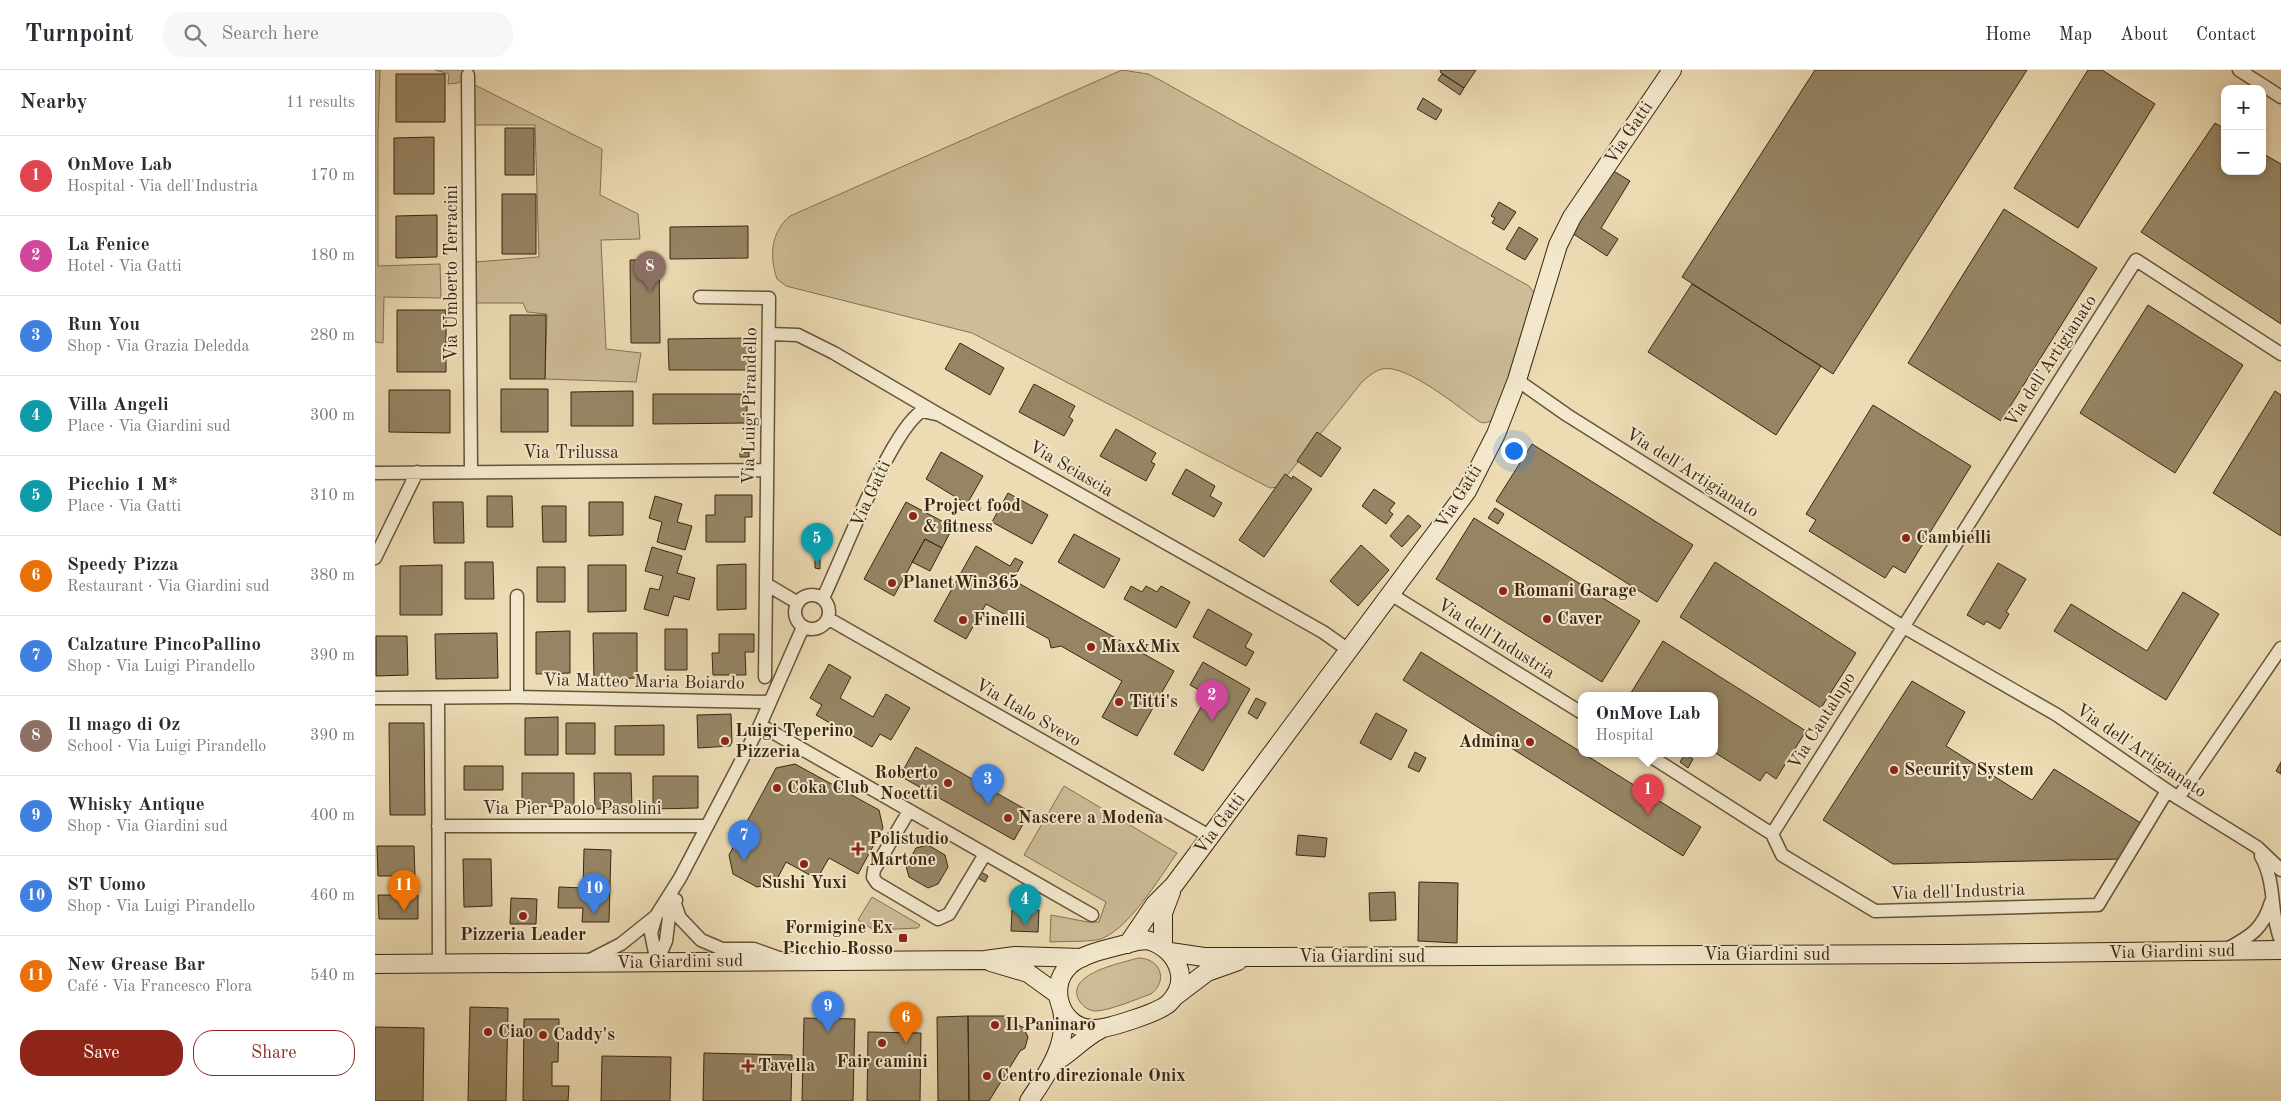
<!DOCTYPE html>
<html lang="en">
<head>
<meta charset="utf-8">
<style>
  :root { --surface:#fff; --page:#f7f7f7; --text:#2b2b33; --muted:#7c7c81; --line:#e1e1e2; --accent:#8f2418 }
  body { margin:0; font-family:"Old Standard TT",serif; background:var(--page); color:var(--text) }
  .controls { position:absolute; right:15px; top:15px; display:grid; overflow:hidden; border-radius:10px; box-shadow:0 2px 8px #0003 }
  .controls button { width:45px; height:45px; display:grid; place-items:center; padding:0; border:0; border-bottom:1px solid var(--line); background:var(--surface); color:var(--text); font:25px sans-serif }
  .you { position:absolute; left:1138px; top:380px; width:18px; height:18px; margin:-12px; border:4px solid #fff; border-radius:50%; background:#1a73e8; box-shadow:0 0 0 8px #1a73e833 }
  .badge { display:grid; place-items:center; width:32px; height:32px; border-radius:50%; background:var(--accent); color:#fff; font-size:16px; font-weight:700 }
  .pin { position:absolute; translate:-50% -41px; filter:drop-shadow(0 1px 2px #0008) }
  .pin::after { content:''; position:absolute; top:26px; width:18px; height:15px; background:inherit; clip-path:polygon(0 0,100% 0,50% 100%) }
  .popup { position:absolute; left:1203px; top:622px; width:140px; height:65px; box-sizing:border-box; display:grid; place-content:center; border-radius:10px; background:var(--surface); filter:drop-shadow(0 1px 4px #0005); font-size:16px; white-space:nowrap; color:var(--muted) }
  .popup b { font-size:19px; color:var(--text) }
  .popup::after { content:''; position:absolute; left:50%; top:100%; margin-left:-10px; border:10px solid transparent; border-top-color:var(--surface) }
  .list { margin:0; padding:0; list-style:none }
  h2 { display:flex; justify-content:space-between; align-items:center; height:65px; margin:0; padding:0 20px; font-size:21px }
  h2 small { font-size:16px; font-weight:400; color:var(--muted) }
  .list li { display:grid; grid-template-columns:32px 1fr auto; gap:15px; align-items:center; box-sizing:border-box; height:80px; padding:0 20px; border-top:1px solid var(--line) }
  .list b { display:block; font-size:19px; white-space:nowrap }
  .list p { margin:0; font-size:16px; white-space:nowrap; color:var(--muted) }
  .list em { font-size:16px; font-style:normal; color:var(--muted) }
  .actions { display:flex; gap:10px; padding:15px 20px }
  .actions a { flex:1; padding:11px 0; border:1px solid var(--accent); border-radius:20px; text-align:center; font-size:18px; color:var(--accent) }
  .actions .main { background:var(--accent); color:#fff }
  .icon { flex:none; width:28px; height:28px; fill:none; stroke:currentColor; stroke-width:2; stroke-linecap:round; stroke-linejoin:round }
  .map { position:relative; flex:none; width:1906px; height:1031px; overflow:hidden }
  header { display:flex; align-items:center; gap:30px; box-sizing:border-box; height:70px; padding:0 25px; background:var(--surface); border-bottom:1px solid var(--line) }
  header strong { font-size:24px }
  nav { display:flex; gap:28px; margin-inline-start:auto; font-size:18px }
  .search { width:350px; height:45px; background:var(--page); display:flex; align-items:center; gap:12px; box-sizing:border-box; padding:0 18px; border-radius:20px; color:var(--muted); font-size:19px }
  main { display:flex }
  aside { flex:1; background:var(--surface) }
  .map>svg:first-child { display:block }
  .green { fill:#cdbc97; stroke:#827254 }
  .building { fill:#968565; stroke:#382710 }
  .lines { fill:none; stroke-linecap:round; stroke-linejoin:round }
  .street-casing { stroke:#655439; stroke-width:15 }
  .secondary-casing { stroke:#382710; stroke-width:20 }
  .street { stroke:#f3e8ce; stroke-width:12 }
  .secondary { stroke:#f3e8ce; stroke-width:18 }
  .poi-dot { fill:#8f2418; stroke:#f3e8ce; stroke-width:2 }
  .labels { text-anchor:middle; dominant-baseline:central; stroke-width:4; stroke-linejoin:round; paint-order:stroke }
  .street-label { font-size:18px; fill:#382710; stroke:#f3e8ce }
  .poi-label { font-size:18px; font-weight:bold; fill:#382710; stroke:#f3e8ce; text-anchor:start }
</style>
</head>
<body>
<header>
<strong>Turnpoint</strong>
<div class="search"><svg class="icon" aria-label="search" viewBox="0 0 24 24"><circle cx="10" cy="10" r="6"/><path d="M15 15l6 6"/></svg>Search here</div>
<nav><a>Home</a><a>Map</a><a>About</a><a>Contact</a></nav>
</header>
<main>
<aside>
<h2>Nearby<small>11 results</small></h2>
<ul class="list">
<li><span class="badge" style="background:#e0444e">1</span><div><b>OnMove Lab</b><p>Hospital · Via dell'Industria</p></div><em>170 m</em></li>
<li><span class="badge" style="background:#d1479c">2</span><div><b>La Fenice</b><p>Hotel · Via Gatti</p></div><em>180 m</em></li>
<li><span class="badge" style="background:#3f7fe0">3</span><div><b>Run You</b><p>Shop · Via Grazia Deledda</p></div><em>280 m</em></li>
<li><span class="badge" style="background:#0f9aa8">4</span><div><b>Villa Angeli</b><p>Place · Via Giardini sud</p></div><em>300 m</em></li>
<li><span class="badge" style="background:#0f9aa8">5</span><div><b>Picchio 1 M*</b><p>Place · Via Gatti</p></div><em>310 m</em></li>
<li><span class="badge" style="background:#e8710a">6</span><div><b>Speedy Pizza</b><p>Restaurant · Via Giardini sud</p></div><em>380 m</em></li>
<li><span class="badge" style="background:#3f7fe0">7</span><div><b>Calzature PincoPallino</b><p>Shop · Via Luigi Pirandello</p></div><em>390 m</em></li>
<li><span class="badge" style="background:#8d6e63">8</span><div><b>Il mago di Oz</b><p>School · Via Luigi Pirandello</p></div><em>390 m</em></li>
<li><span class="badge" style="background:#3f7fe0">9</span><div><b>Whisky Antique</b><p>Shop · Via Giardini sud</p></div><em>400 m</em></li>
<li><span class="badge" style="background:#3f7fe0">10</span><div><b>ST Uomo</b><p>Shop · Via Luigi Pirandello</p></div><em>460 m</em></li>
<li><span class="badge" style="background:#e8710a">11</span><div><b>New Grease Bar</b><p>Café · Via Francesco Flora</p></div><em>540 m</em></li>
</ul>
<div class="actions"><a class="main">Save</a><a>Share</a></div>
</aside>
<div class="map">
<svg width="1906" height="1031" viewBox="0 0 1906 1031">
  <rect width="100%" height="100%" fill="#ecdbb3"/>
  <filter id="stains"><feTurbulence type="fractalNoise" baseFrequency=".004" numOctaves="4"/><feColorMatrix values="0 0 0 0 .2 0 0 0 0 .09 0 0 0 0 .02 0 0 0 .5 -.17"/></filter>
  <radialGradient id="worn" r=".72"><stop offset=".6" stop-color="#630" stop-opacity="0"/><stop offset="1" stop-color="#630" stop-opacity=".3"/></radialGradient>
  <path class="green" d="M0,0H5L3,61V196L65,194L66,228L9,227L8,273L0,272Z
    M60,0H91V9L83,13L73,14L74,4Z
    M747,0L773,4L785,10L1154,216L1160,224L1121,349L1110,353L1105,352C1084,338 1031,293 1007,299C999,301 993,307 987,312L906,413L903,417L895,418L597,263L411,216L402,209C394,186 396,162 415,146Z
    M96,13L227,79L225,125L263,144L265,169L226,170L231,279L266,283L261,312L170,309L172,244L152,242L148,233H97L100,192L164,187L160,55H97Z
    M689,716L802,783C785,807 751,864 722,870C707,872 691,871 675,872L676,845L713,852H724L731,832L649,785Z
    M497,827L545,855L543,858L499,860L483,850Z
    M763,888C785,888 794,910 776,924C761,929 737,940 721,941C714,941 709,937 705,932C687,904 747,893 763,888Z"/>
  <path class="building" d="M1066,0H1101L1089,18L1065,2Z
    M1440,0H1652L1458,304L1307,207Z
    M1713,0H1727L1780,34L1703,158L1639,118Z
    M21,4H70V52H21Z
    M1067,4L1089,18L1085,25L1063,10Z
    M1048,28L1067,40L1061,50L1042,39Z
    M1840,53L1850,59V101H1887V83L1906,94V254L1766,162Z
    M130,58H159V105H130Z
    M59,67V124H19V68Z
    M1237,100L1255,111L1226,158L1243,169L1232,186L1197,163Z
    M127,124H161V184H127Z
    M1124,132L1141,142L1129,160L1117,153L1120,148L1116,146Z
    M1629,139L1722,198L1626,351L1533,293Z
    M62,145V187L21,188V146Z
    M373,156V188L295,189V157Z
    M1144,157L1163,169L1150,190L1131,179Z
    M255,190H284L285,273H256Z
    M1317,214L1446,296L1401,365L1273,282Z
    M1773,235L1868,295L1800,403L1705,343Z
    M22,240H71V302H22Z
    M135,245H171L170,309H135Z
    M373,268V300H294L293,269Z
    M585,273L629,298L615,325L570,299Z
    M659,314L700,336L694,347L698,350L689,366L644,342Z
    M126,319H173V362H126Z
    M14,320H75V363L14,362Z
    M258,321V356H196V322Z
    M1900,321L1906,325V466L1838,423Z
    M278,324H372V353L278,354Z
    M1498,335L1596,396L1530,503L1518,496L1510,508L1434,461L1441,450L1431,444Z
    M741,359L781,383L776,392L780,394L771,411L725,386Z
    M942,362L966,378L946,407L922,391Z
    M1157,374L1318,475L1282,532L1121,431Z
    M365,382H374V387H365Z
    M566,382L608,406L592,434L551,409Z
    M811,399L840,416L835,426L847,433L839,447L797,424Z
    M910,404L917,409L918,406L937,419L889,487L864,470Z
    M999,419L1020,433L1014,441L1018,444L1011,454L987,436Z
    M633,423L673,445L657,474L617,452Z
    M340,425H377V447H370V472H331V445H340Z
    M112,426H137L138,457H112Z
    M280,426L307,434L302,452L317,456L310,480L282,472L287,452L274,448Z
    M58,432H88L89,473H59Z
    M214,432H248V465L214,466Z
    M531,432L578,457L567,478L550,469L519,526L489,509Z
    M167,436H191V472H168Z
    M1120,438L1129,444L1123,454L1113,448Z
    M1033,445L1046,456L1027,477L1015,466Z
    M1099,448L1265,551L1227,612L1061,509Z
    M699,464L745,489L729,518L683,492Z
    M550,469L567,478L555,501L537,492Z
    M986,475L1014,500L983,536L955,511Z
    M601,476L635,496L640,488L648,492L638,510L799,601L762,666L727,647L747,611L686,576L676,578L674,569L611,534L591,569L559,551Z
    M277,477L307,486L302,503L320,508L314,530L299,526L293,546L269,539L275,518L284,520L288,506L270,501Z
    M440,489H445V499L440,498Z
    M90,492H118L119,529H90Z
    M1340,492L1481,583L1446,638L1305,547Z
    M1623,493L1651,509L1631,542L1634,544L1625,559L1611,551L1609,555L1592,545Z
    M371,494V539L342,540V495Z
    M67,495V545H25V496Z
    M213,495H251V541L213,542Z
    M162,497H190V532H162Z
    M756,516L767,522L771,516L782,522L786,516L815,532L801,558L749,529Z
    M1808,522L1844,544L1791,630L1679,561L1696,534L1772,581Z
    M833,539L877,564L870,577L879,582L871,596L818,567Z
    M290,559H312V600H290Z
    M195,561V603L161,604V562Z
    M122,563L123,608L61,609L60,564Z
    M218,563H262V608L219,609Z
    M344,564H379V582H370L371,605H338L337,583H344Z
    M1,566H32L33,605L1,606Z
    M1288,571L1431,661L1401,709L1391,702L1385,711L1339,682V626H1254Z
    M1046,582L1326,757L1308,786L1028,610Z
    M828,592L875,619L828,701L799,684L833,625L815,615Z
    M454,594L476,607L465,628L498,647L511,624L535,638L516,670L505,664L497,677L441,645L447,635L435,628Z
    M1537,611L1590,642L1571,676L1657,730L1679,699L1769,755L1748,789L1518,794L1448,750Z
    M881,628L891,633L882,649L873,643Z
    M1001,643L1032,660L1016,690L985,673Z
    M356,644L357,672L355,676L323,678L322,645Z
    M183,647V685H150V648Z
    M14,653H49L50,745H15Z
    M191,653H220V684H191Z
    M289,655V685H240V656Z
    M541,677L655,742L639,770L525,706Z
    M1040,682L1051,688L1044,702L1033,697Z
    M1310,684L1318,689L1313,698L1305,692Z
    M1906,692V704L1901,701Z
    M420,694L504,740L508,758L483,804L454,788L442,809L411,792L400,813L382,817L358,804L354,785L401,698Z
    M89,696H128V720H89Z
    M147,703H199V736L147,737Z
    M219,703H256L257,739H220Z
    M278,706H323V738L278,739Z
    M923,765L952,768L950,787L921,785Z
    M553,775L570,785L573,797L563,814L553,818L534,807L531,796L541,778Z
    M2,776H39L40,806H3Z
    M209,779L236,780L234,852H207L208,838H183L184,817L208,818Z
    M88,789H116L117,836L89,837Z
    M606,802L613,806L610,812L603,808Z
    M1044,812L1083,813L1082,873L1043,871Z
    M1020,822L1021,850L995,851L994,823Z
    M3,825H43V849H4Z
    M136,828L162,829L161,854H135Z
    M637,840H664L663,862L636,861Z
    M95,937L133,938L131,1031H93Z
    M593,946H639L640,954L648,957L653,967L650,978L645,981L614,1031H594Z
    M593,946L594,1031H563L562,947Z
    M429,948L480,949L478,1031H427Z
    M149,949H184L183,992H177V1016H194L193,1031H148Z
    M0,957L49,958L48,1031H0Z
    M493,962L546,963L545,1031H492Z
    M329,983L417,985L416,1031H328Z
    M227,986L296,987L295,1031H226Z"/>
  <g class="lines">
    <g class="street-casing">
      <path id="street" d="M1864,0L1906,27
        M93,5L96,401
        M325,227L394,228L390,607
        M394,264L423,265L459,283L563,344L948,562L975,581
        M1142,310L1192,345L1527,556L1682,645L1803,728L1882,777L1906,800
        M0,403L391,400
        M0,488L42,402
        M391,514L423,533
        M420 542a17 17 0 1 1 34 0a17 17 0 1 1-34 0Z
        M1017,525L1207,643
        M142,526V627
        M448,528C467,489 515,361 547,341L561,344
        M454,549L836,767
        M0,628L142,627L395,632
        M63,628L64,894
        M385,655L717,845
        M1272,684L1397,764L1407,785L1500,841L1723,835L1792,721
        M1803,728L1906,578
        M534,741L499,800L498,807L502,813L563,849L574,844L610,784
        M63,756H331
        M1397,764L1761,190L1906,284
        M1886,786C1902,815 1894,842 1906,871
        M300,834L305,848L326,870L347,879H379L404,888
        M1852,879C1876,866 1888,859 1896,832
        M213,891L246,874L281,846
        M282,892L291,871L294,847L301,830
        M282,893L276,863L281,846L305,808L385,655L428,557"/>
    </g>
    <g class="secondary-casing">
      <path id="secondary" d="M771,870C800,876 818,909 794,933C785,942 733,959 719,959C687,960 671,918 694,896C708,882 743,877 762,871Z
        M753,874L780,834L799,815L1092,421L1121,364L1142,310L1183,175L1197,147L1297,0
        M788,876V843L796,822
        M795,882L829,887H878L1574,884L1906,880
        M616,892L653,903L682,924
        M0,894L610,890L640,886L707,888
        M799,927L832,902L863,891
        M680,992C697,982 708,968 726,959
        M654,1031C672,1004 694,974 687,940"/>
    </g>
    <use href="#street" class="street"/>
    <use href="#secondary" class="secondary"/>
  </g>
  <g class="poi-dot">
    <circle cx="538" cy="446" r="5"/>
    <circle cx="1531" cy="468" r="5"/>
    <circle cx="517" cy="513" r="5"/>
    <circle cx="1128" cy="521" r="5"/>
    <circle cx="1172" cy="549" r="5"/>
    <circle cx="588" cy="550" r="5"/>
    <circle cx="716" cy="577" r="5"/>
    <circle cx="744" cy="632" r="5"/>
    <circle cx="350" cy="671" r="5"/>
    <circle cx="1155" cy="672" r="5"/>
    <circle cx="1519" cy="700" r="5"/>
    <circle cx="573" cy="713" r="5"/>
    <circle cx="402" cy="718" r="5"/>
    <circle cx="633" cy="748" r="5"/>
    <path d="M480.5 771.5h5v5h5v5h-5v5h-5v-5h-5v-5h5z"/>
    <circle cx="429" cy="794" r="5"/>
    <circle cx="148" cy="846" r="5"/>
    <rect x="523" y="863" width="10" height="10" rx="2.5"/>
    <circle cx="620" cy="955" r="5"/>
    <circle cx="113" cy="962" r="5"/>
    <circle cx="168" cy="965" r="5"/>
    <circle cx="507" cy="973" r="5"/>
    <path d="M370.5 988.5h5v5h5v5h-5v5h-5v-5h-5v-5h5z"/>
    <circle cx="612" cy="1006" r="5"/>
  </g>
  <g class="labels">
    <g class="street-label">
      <text transform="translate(1254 63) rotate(-56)">Via Gatti</text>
      <text transform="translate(77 203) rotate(-90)">Via Umberto Terracini</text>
      <text transform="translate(1676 291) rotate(-57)">Via dell'Artigianato</text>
      <text transform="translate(375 336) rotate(-89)">Via Luigi Pirandello</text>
      <text x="196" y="383">Via Trilussa</text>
      <text transform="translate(696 399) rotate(30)">Via Sciascia</text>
      <text transform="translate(1317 403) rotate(32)">Via dell'Artigianato</text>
      <text transform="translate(496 424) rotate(-65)">Via Gatti</text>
      <text transform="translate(1084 427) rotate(-58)">Via Gatti</text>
      <text transform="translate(1121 569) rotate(32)">Via dell'Industria</text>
      <text transform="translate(269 612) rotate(1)">Via Matteo Maria Boiardo</text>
      <text transform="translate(653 643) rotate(30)">Via Italo Svevo</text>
      <text transform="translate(1447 651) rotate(-58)">Via Cantalupo</text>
      <text transform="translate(1766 681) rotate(34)">Via dell'Artigianato</text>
      <text x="197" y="739">Via Pier Paolo Pasolini</text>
      <text transform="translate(845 754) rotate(-53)">Via Gatti</text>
      <text transform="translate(1583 822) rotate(-2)">Via dell'Industria</text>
      <text transform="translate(1797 882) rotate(-1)">Via Giardini sud</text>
      <text x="1392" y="885">Via Giardini sud</text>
      <text x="987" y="887">Via Giardini sud</text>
      <text transform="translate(305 892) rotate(-1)">Via Giardini sud</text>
    </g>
    <g class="poi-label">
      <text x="548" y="436">Project food<tspan x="548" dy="21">&amp; fitness</tspan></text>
      <text x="1541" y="468">Cambielli</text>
      <text x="527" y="513">PlanetWin365</text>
      <text x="1138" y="521">Romani Garage</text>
      <text x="1182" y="549">Caver</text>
      <text x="598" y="550">Finelli</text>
      <text x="726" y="577">Max&amp;Mix</text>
      <text x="754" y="632">Titti's</text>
      <text x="360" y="661">Luigi Teperino<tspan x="360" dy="21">Pizzeria</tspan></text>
      <text x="1145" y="672" text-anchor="end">Admina</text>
      <text x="1529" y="700">Security System</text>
      <text x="563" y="703" text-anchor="end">Roberto<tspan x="563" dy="21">Nocetti</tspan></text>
      <text x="412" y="718">Coka Club</text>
      <text x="643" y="748">Nascere a Modena</text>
      <text x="494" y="769">Polistudio<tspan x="494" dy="21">Martone</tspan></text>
      <text x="429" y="813" text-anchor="middle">Sushi Yuxi</text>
      <text x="518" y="858" text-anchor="end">Formigine Ex<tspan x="518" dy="21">Picchio Rosso</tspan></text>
      <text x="148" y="865" text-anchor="middle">Pizzeria Leader</text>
      <text x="630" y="955">Il Paninaro</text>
      <text x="123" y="962">Ciao</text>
      <text x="178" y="965">Caddy's</text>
      <text x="507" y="992" text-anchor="middle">Fair camini</text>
      <text x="383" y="996">Tavella</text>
      <text x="622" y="1006">Centro direzionale Onix</text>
    </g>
  </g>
  <rect width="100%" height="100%" filter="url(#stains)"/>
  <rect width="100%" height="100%" fill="url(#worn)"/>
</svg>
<div class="controls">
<button>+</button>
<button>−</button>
</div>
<div class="you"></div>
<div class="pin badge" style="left:1273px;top:745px;background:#e0444e">1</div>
<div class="popup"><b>OnMove Lab</b>Hospital</div>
<div class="pin badge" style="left:837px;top:651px;background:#d1479c">2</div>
<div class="pin badge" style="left:613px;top:735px;background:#3f7fe0">3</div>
<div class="pin badge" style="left:650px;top:855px;background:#0f9aa8">4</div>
<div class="pin badge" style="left:442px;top:494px;background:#0f9aa8">5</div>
<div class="pin badge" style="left:531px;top:973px;background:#e8710a">6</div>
<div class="pin badge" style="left:369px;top:791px;background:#3f7fe0">7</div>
<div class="pin badge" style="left:275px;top:222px;background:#8d6e63">8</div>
<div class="pin badge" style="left:453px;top:962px;background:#3f7fe0">9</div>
<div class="pin badge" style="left:219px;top:844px;background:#3f7fe0">10</div>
<div class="pin badge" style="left:29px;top:841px;background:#e8710a">11</div>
</div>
</main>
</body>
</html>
